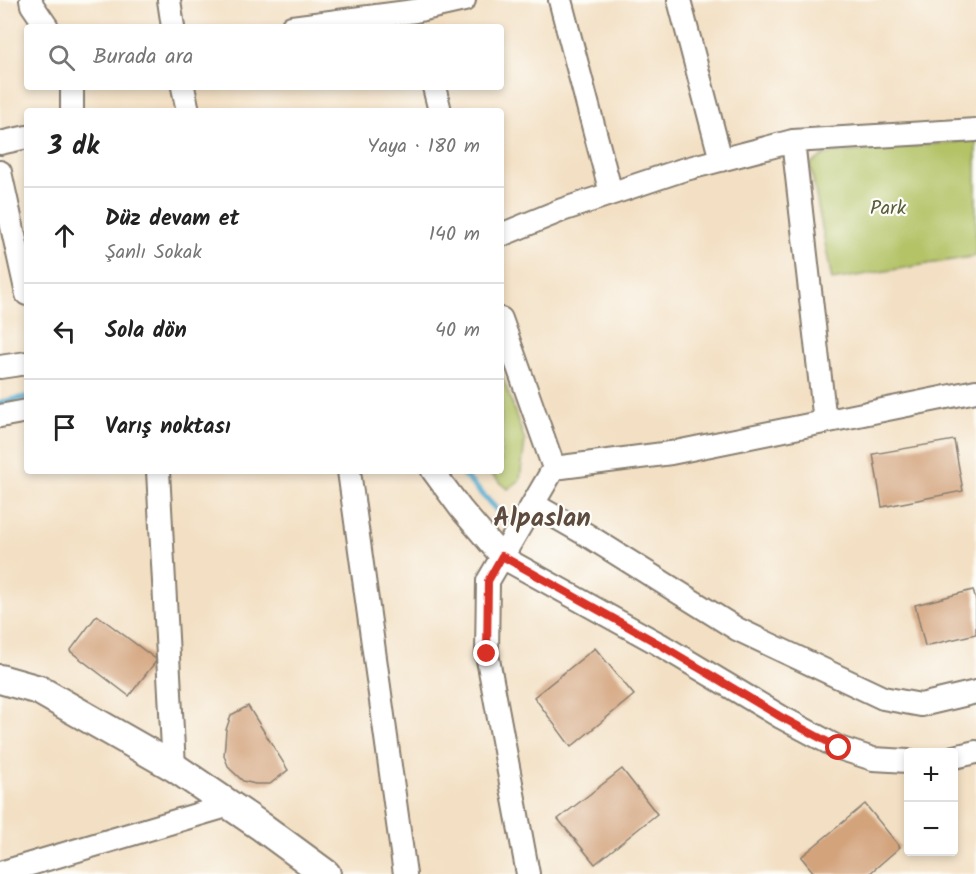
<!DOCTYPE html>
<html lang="tr">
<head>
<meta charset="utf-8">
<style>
  :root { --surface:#fff; --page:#f6f6f6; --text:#222; --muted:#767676; --line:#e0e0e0 }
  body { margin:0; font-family:Kalam,sans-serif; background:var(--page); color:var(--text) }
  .controls { position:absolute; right:18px; bottom:18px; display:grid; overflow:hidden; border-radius:6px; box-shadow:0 3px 9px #0003 }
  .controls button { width:54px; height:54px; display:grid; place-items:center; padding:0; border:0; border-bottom:2px solid var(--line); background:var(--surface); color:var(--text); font:30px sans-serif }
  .stop { position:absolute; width:18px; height:18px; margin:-14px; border:4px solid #d93025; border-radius:50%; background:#fff }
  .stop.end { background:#d93025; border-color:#fff; box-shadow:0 2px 6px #0008 }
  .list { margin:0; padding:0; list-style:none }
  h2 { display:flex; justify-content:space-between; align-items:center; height:78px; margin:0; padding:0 24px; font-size:26px }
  h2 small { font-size:20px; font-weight:400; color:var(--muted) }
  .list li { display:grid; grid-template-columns:39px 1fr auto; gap:18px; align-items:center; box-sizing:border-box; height:96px; padding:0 24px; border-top:2px solid var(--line) }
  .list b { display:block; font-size:22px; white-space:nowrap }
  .list p { margin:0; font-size:20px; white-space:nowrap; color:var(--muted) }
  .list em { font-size:20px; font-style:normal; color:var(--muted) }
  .icon { flex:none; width:33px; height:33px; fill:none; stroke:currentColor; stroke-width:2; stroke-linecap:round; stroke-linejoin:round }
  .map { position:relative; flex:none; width:976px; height:874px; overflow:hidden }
  .search { position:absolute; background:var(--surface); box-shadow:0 3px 9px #0003; left:24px; top:24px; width:480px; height:66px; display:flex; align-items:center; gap:15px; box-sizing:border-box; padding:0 21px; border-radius:6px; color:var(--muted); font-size:22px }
  .panel { position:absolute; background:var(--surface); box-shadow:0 3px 9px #0003; left:24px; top:108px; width:480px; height:366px; border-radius:6px }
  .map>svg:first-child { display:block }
  .green { fill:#b3c366; stroke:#687041; stroke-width:1.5 }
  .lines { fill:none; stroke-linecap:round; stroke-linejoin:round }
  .stream { stroke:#52abd0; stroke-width:6 }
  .building { fill:#d3a37c }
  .minor-casing { stroke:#887e70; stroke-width:26 }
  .tertiary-casing { stroke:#887e70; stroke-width:32 }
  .minor { stroke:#fff; stroke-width:22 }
  .tertiary { stroke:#fff; stroke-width:28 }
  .route { stroke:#d93025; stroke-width:8 }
  .labels { text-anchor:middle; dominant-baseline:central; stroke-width:4.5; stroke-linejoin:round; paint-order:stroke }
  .park-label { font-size:20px; fill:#585f3a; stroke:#fdfcf7 }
  .district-label { font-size:26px; font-weight:bold; fill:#5c4b3e; stroke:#fdfcf7 }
</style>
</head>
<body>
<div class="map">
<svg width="976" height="874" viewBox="0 0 976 874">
  <rect width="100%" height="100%" fill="#fdfcf7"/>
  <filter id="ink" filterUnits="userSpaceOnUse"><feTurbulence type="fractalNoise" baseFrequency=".0167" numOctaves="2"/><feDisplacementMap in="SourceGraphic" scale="12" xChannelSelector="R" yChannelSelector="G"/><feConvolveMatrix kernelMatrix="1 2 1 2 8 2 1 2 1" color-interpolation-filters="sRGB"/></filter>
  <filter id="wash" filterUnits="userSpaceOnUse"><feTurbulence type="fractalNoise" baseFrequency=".008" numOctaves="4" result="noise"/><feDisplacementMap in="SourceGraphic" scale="24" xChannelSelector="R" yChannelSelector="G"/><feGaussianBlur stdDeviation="1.35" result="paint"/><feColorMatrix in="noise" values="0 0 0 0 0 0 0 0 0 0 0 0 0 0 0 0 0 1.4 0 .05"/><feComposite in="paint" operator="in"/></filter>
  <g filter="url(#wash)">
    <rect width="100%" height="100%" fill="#f3e0c4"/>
    <path class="green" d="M976,140V256L832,280L810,164L826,154Z
      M501,372L525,441L520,480L508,489L487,471H501Z"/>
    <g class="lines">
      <path class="stream" d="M0,403L27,397
        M460,471L500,513"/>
    </g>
    <g id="blocks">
      <path class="building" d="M954,440L963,491L882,507L873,454Z
        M973,590L976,601V634L925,646L915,605Z
        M97,615L157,660L129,696L70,651Z
        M595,648L634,695L571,747L534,697Z
        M248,706L288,770L270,784H255L243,781L229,768L224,756L226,730L231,715Z
        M622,769L657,814L595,864L558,819Z
        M865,804L900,847L869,874H815L801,857Z"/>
    </g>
  </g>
  <g filter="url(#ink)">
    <use href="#blocks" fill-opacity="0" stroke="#887e70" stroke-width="1.5"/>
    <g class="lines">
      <g class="minor-casing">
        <path id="minor" d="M31,0L32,5L47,27
          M169,0L173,27
          M560,0L611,193
          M679,0L721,160
          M292,27L415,11L464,0
          M183,87L188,111
          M434,87L440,111
          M72,111V87
          M793,141L825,422
          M0,143L27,137
          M0,172L27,294
          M501,235L562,210L682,170L793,141L976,130
          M501,319L554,468L488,581L487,654L528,874
          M0,367L27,363
          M0,416L27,411
          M554,468L671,453L976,391
          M158,471L174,767
          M349,471L405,874
          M433,471L461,509L502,557L659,644L781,717L839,748L873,759L908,761
          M533,504L587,535L737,629L883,698L921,705L976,692
          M954,757L976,752
          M0,873L230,805"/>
      </g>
      <g class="tertiary-casing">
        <path id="tertiary" d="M0,679L39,690L174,767L262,827L326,874"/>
      </g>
      <use href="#minor" class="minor"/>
      <use href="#tertiary" class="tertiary"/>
    </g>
  </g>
  <g class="lines" filter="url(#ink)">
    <path class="route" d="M487,654L488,581L502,556L659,644L781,717L839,748"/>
  </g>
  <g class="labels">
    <g class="park-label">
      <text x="888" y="209">Park</text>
    </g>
    <g class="district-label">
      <text x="542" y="519">Alpaslan</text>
    </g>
  </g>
</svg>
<div class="controls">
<button>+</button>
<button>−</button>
</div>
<div class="stop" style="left:839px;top:748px"></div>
<div class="stop end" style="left:487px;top:654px"></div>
<div class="search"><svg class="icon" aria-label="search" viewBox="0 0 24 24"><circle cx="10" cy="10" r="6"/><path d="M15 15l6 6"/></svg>Burada ara</div>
<section class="panel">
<h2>3 dk<small>Yaya · 180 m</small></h2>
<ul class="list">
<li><svg class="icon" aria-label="ahead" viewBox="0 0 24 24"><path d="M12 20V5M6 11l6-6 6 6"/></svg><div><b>Düz devam et</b><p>Şanlı Sokak</p></div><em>140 m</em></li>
<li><svg class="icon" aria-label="left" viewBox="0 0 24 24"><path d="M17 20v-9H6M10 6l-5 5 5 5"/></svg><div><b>Sola dön</b></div><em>40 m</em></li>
<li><svg class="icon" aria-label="arrive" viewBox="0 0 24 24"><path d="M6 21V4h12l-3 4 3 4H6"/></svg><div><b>Varış noktası</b></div></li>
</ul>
</section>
</div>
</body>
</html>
